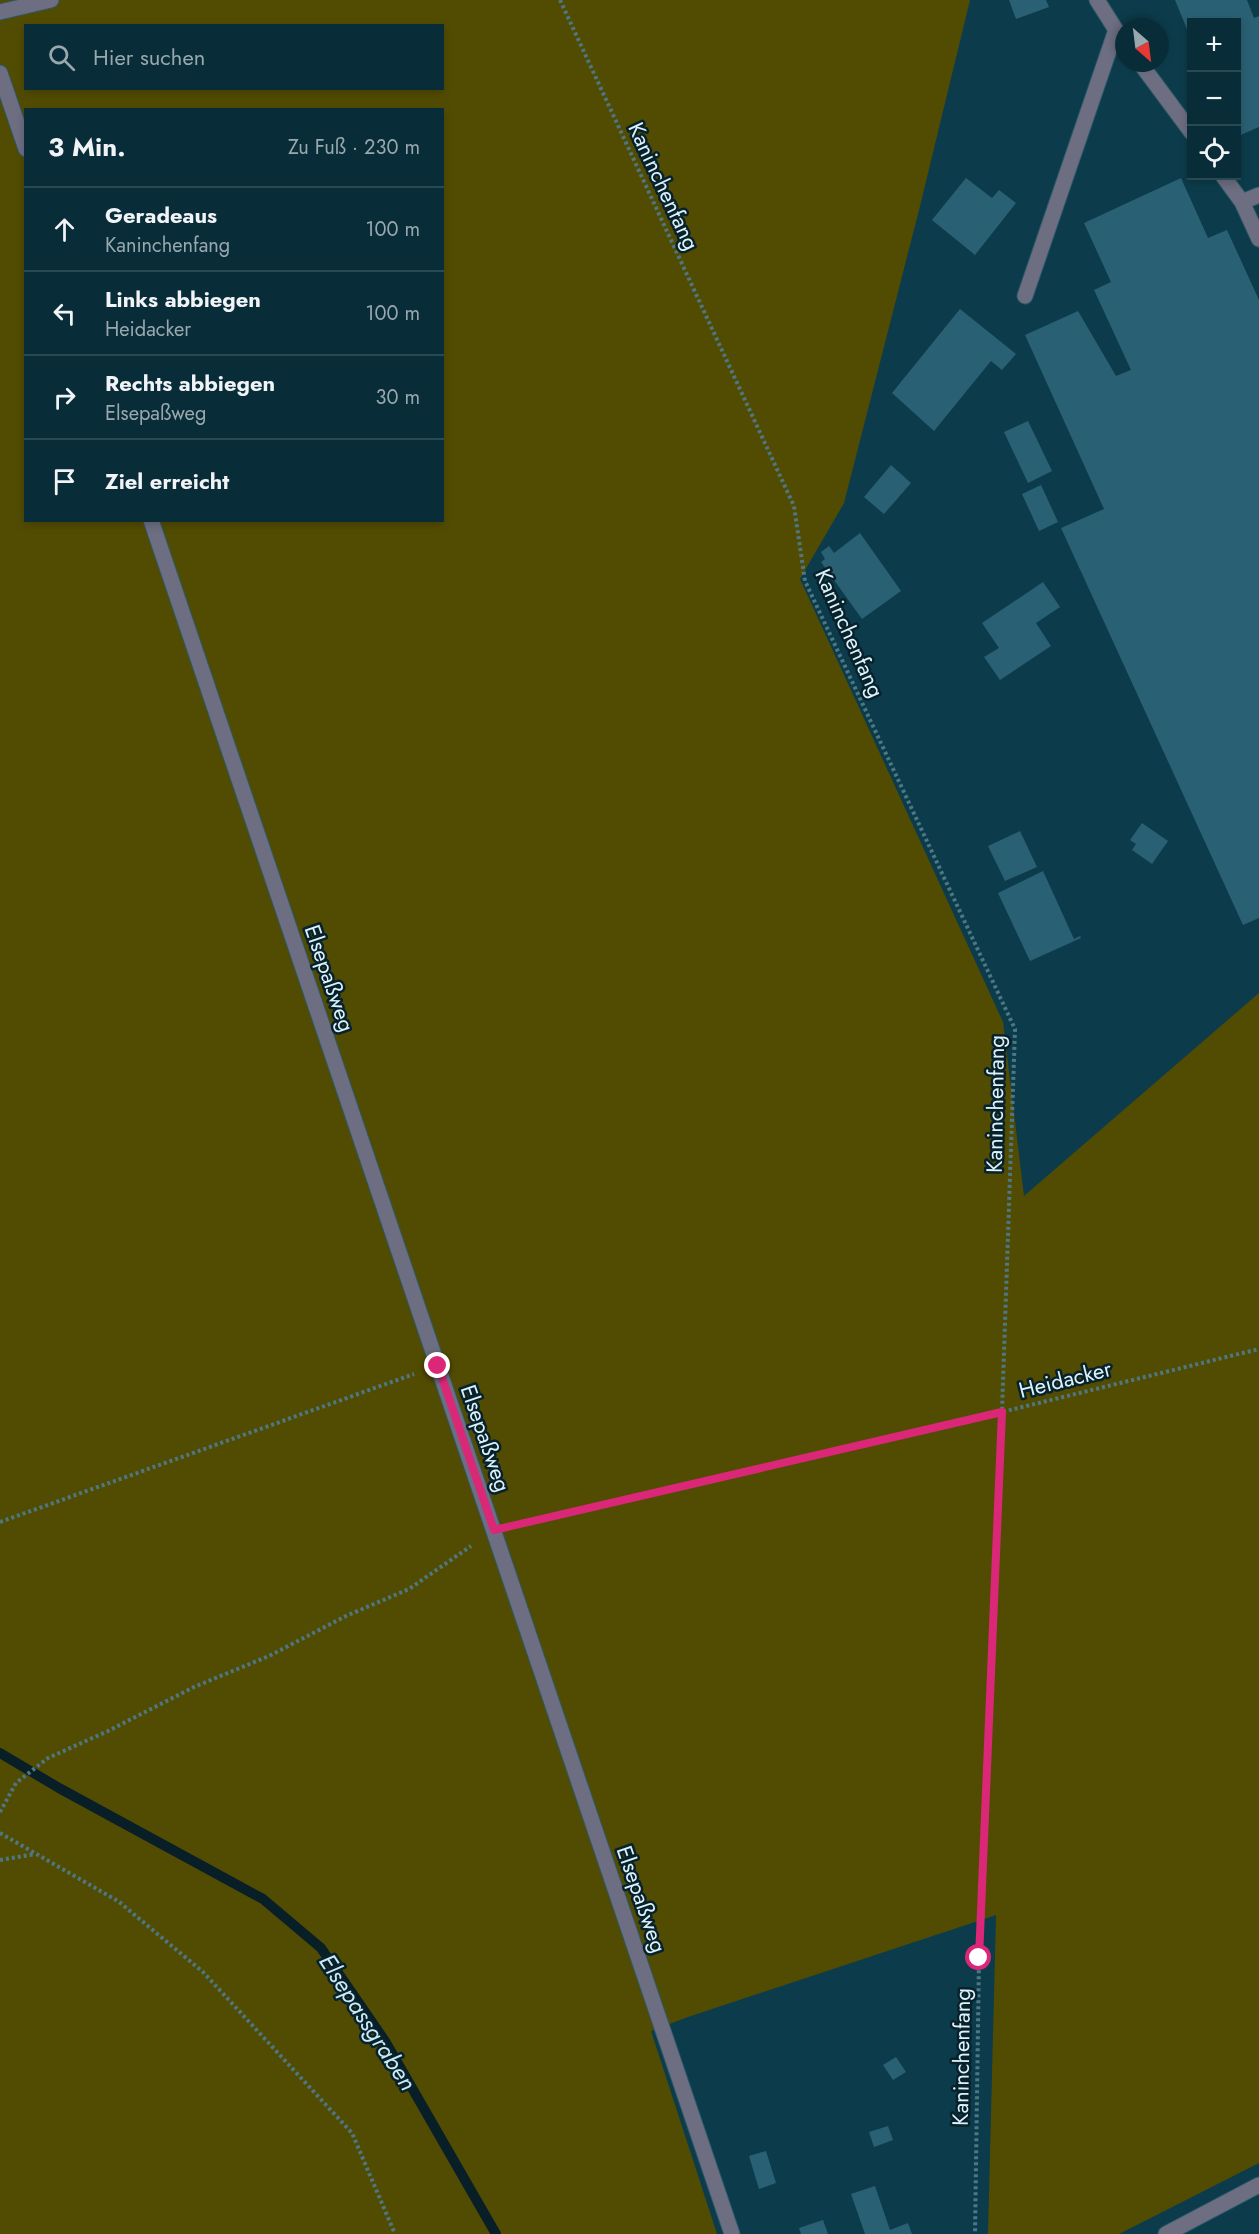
<!DOCTYPE html>
<html lang="de">
<head>
<meta charset="utf-8">
<style>
  :root { --surface:#092d38; --page:#123540; --text:#f1f3f6; --muted:#99a8ae; --line:#294953 }
  body { margin:0; font-family:Jost,sans-serif; background:var(--page); color:var(--text) }
  .controls { position:absolute; right:18px; top:18px; display:grid; overflow:hidden; border-radius:0px; box-shadow:0 3px 9px #0003 }
  .controls button { width:54px; height:54px; display:grid; place-items:center; padding:0; border:0; border-bottom:2px solid var(--line); background:var(--surface); color:var(--text); font:30px sans-serif }
  .compass { position:absolute; left:1115px; top:18px; width:54px; height:54px; border-radius:50%; background:var(--surface); box-shadow:0 3px 9px #0003; rotate:152deg }
  .stop { position:absolute; width:18px; height:18px; margin:-14px; border:4px solid #db2777; border-radius:50%; background:#fff }
  .stop.end { background:#db2777; border-color:#fff; box-shadow:0 2px 6px #0008 }
  .list { margin:0; padding:0; list-style:none }
  h2 { display:flex; justify-content:space-between; align-items:center; height:78px; margin:0; padding:0 24px; font-size:26px }
  h2 small { font-size:20px; font-weight:400; color:var(--muted) }
  .list li { display:grid; grid-template-columns:39px 1fr auto; gap:18px; align-items:center; box-sizing:border-box; height:84px; padding:0 24px; border-top:2px solid var(--line) }
  .list b { display:block; font-size:22px; white-space:nowrap }
  .list p { margin:0; font-size:20px; white-space:nowrap; color:var(--muted) }
  .list em { font-size:20px; font-style:normal; color:var(--muted) }
  .icon { flex:none; width:33px; height:33px; fill:none; stroke:currentColor; stroke-width:2; stroke-linecap:round; stroke-linejoin:round }
  .map { position:relative; flex:none; width:1259px; height:2234px; overflow:hidden }
  .search { position:absolute; background:var(--surface); box-shadow:0 3px 9px #0003; left:24px; top:24px; width:420px; height:66px; display:flex; align-items:center; gap:15px; box-sizing:border-box; padding:0 21px; border-radius:0px; color:var(--muted); font-size:22px }
  .panel { position:absolute; background:var(--surface); box-shadow:0 3px 9px #0003; left:24px; top:108px; width:420px; height:414px; border-radius:0px }
  .map>svg:first-child { display:block }
  .green { fill:#524c03; fill-rule:evenodd }
  .lines { fill:none; stroke-linecap:round; stroke-linejoin:round }
  .stream { stroke:#081f27; stroke-width:10 }
  .building { fill:#2a6073 }
  .minor-casing { stroke:#2d5967; stroke-width:17 }
  .path { stroke:#4e7784; stroke-width:4; stroke-dasharray:3 3; stroke-linecap:butt }
  .minor { stroke:#6d6e82; stroke-width:15 }
  .route { stroke:#db2777; stroke-width:8 }
  .labels { text-anchor:middle; dominant-baseline:central; stroke-width:5; stroke-linejoin:round; paint-order:stroke }
  .street-label { font-size:22px; fill:#dbf3fc; stroke:#08212a }
  .water-label { font-size:24px; font-style:italic; fill:#c9eaf7; stroke:#08212a }
</style>
</head>
<body>
<div class="map">
<svg width="1259" height="2234" viewBox="0 0 1259 2234">
  <rect width="100%" height="100%" fill="#0c3c4b"/>
  <path class="green" d="M0,0H970L920,206L844,503L800,579L1003,1022L1024,1196L1259,993V2163L1119,2234H988L996,1915L688,2017L651,2031L717,2234H0ZM26,26H442V88H26ZM26,110H442V520H26Z"/>
  <g class="lines">
    <path class="stream" d="M0,1753L59,1788L263,1899L321,1948L385,2041L496,2234"/>
  </g>
  <path class="building" d="M1009,0H1046L1049,7L1016,19Z
    M1175,0H1247L1254,18L1259,16V127L1236,137V22H1192L1191,39Z
    M966,178L992,198L999,190L1016,203L975,255L932,220Z
    M1181,178L1208,238L1227,230L1259,300V918L1243,925L1061,528L1104,509L1025,335L1078,311L1116,376L1131,370L1094,290L1111,282L1084,223Z
    M960,309L1016,354L1002,370L991,361L934,431L892,393Z
    M1028,421L1052,471L1028,483L1004,432Z
    M891,465L911,483L884,514L864,497Z
    M1041,485L1058,522L1039,531L1022,494Z
    M860,533L901,591L862,619L821,562L825,559L821,552L829,546L834,553Z
    M1043,582L1060,607L1036,623L1051,646L1000,680L984,657L999,648L982,623Z
    M1142,823L1168,841L1152,864L1132,850L1136,844L1130,840Z
    M1020,831L1037,867L1005,881L988,846Z
    M1043,871L1074,939L1080,936L1081,938L1030,961L998,893Z
    M896,2057L906,2072L893,2080L883,2065Z
    M888,2126L893,2140L874,2147L869,2132Z
    M766,2151L776,2183L759,2189L749,2156Z
    M875,2186L890,2230L908,2223L912,2234H865L851,2194Z
    M823,2220L828,2234H801L799,2228Z"/>
  <g class="lines">
    <g class="minor-casing">
      <path id="minor" d="M0,12L51,0
        M1140,63L1192,133
        M0,73L26,149
        M1223,176L1242,202L1259,239
        M1242,202L1259,195
        M1025,296L1116,30L1097,0
        M151,520L732,2234
        M1166,2234L1259,2185"/>
    </g>
    <path class="path" d="M560,0L794,506L805,581L1015,1029L1002,1412L979,1958L975,2234
      M0,1522L414,1374
      M518,1525L1002,1412L1259,1349
      M0,1812L16,1783L48,1758L108,1731L194,1687L269,1656L346,1616L409,1589L471,1546
      M0,1833L118,1901L203,1972L352,2133L395,2234
      M0,1860L35,1854"/>
    <use href="#minor" class="minor"/>
  </g>
  <g class="lines">
    <path class="route" d="M438,1366L494,1530L1002,1412L979,1958"/>
  </g>
  <g class="labels">
    <g class="street-label">
      <text transform="translate(664 186) rotate(65)">Kaninchenfang</text>
      <text transform="translate(850 633) rotate(66)">Kaninchenfang</text>
      <text transform="translate(330 978) rotate(71)">Elsepaßweg</text>
      <text transform="translate(995 1104) rotate(-89)">Kaninchenfang</text>
      <text transform="translate(1065 1379) rotate(-14)">Heidacker</text>
      <text transform="translate(486 1438) rotate(71)">Elsepaßweg</text>
      <text transform="translate(642 1899) rotate(71)">Elsepaßweg</text>
      <text transform="translate(961 2057) rotate(-89)">Kaninchenfang</text>
    </g>
    <g class="water-label">
      <text transform="translate(368 2022) rotate(57)">Elsepassgraben</text>
    </g>
  </g>
</svg>
<div class="controls">
<button>+</button>
<button>−</button>
<button><svg class="icon" aria-label="locate" viewBox="0 0 24 24"><circle cx="12" cy="12" r="6"/><path d="M12 2v4M12 18v4M2 12h4M18 12h4"/></svg></button>
</div>
<svg class="compass" viewBox="-18 -18 36 36"><path d="M0-13l5 13h-10z" fill="#e53935"/><path d="M0 13l5-13h-10z" fill="#99a8ae"/></svg>
<div class="stop" style="left:979px;top:1958px"></div>
<div class="stop end" style="left:438px;top:1366px"></div>
<div class="search"><svg class="icon" aria-label="search" viewBox="0 0 24 24"><circle cx="10" cy="10" r="6"/><path d="M15 15l6 6"/></svg>Hier suchen</div>
<section class="panel">
<h2>3 Min.<small>Zu Fuß · 230 m</small></h2>
<ul class="list">
<li><svg class="icon" aria-label="ahead" viewBox="0 0 24 24"><path d="M12 20V5M6 11l6-6 6 6"/></svg><div><b>Geradeaus</b><p>Kaninchenfang</p></div><em>100 m</em></li>
<li><svg class="icon" aria-label="left" viewBox="0 0 24 24"><path d="M17 20v-9H6M10 6l-5 5 5 5"/></svg><div><b>Links abbiegen</b><p>Heidacker</p></div><em>100 m</em></li>
<li><svg class="icon" aria-label="right" viewBox="0 0 24 24"><path d="M7 20v-9h11M14 6l5 5-5 5"/></svg><div><b>Rechts abbiegen</b><p>Elsepaßweg</p></div><em>30 m</em></li>
<li><svg class="icon" aria-label="arrive" viewBox="0 0 24 24"><path d="M6 21V4h12l-3 4 3 4H6"/></svg><div><b>Ziel erreicht</b></div></li>
</ul>
</section>
</div>
</body>
</html>
